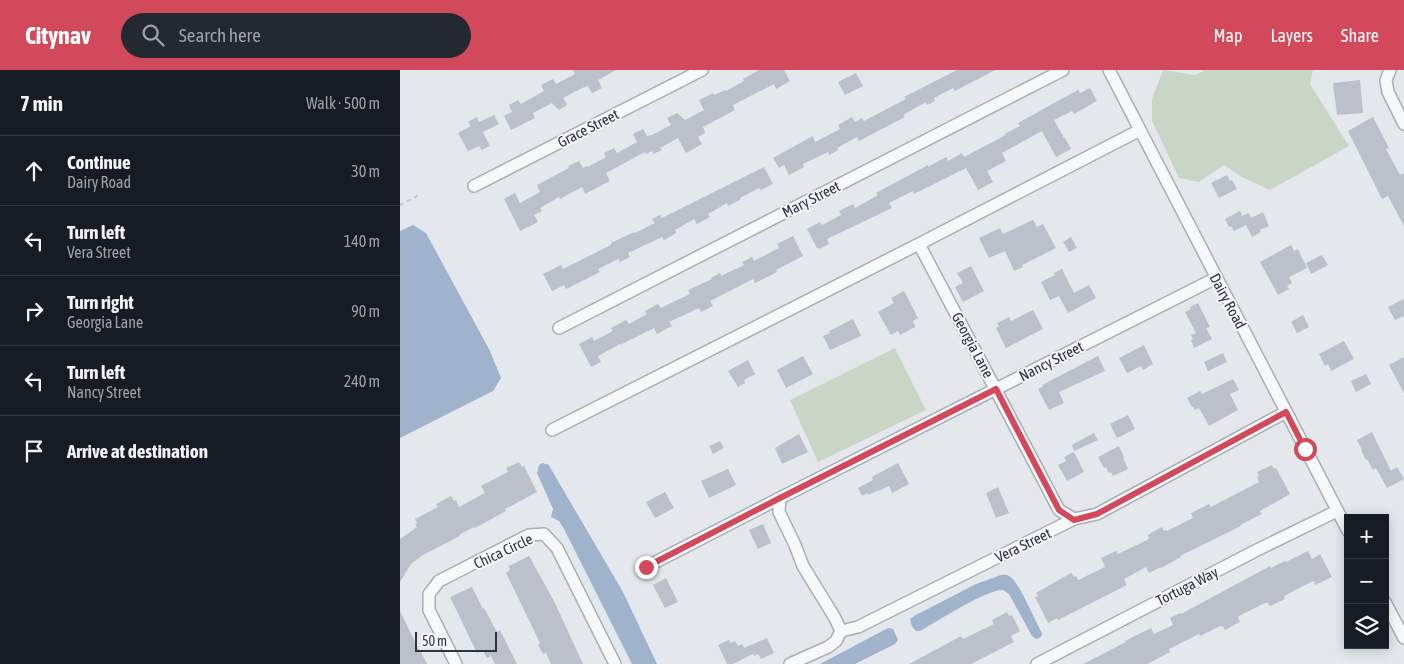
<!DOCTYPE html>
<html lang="en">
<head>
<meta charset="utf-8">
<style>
  :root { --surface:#171b24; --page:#242831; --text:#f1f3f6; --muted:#9ea1a6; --line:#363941; --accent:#d1495b }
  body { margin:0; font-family:"Asap Condensed",sans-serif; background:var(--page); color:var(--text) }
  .controls { position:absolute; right:15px; bottom:15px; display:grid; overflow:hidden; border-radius:0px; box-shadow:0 2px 12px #0003 }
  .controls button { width:45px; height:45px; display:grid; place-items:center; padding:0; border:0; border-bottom:1px solid var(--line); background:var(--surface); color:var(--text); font:25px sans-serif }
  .scale { position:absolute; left:15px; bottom:12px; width:82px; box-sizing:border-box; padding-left:5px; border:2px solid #2b3445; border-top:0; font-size:14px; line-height:18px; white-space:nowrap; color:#2b3445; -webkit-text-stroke:4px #f4f6f9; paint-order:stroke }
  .stop { position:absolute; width:15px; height:15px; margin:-11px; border:4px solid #d1495b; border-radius:50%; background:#fff }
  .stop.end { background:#d1495b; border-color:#fff; box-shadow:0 1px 5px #0008 }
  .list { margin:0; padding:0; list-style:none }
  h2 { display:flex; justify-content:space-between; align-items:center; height:65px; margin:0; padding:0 20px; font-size:21px }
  h2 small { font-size:16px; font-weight:400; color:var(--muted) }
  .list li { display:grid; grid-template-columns:32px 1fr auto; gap:15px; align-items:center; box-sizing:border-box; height:70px; padding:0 20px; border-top:1px solid var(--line) }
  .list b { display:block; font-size:19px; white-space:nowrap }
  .list p { margin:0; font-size:16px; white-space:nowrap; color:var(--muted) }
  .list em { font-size:16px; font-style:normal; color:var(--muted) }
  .icon { flex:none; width:28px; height:28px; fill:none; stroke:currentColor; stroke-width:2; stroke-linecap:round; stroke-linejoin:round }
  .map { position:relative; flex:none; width:1004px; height:594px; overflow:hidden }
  header { display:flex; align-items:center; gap:30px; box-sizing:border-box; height:70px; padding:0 25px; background:var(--accent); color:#fff }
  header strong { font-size:24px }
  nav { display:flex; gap:28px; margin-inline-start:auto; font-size:18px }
  .search { width:350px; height:45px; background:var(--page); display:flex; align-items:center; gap:12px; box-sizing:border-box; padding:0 18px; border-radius:28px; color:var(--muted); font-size:19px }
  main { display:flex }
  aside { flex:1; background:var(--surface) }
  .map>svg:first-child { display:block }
  .green { fill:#c9d6c5 }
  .water { fill:#9fb4cc }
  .building { fill:#bbc0ca }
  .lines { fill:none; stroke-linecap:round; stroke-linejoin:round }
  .minor-casing { stroke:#a9aeb7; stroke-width:14 }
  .path { stroke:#c2c5cb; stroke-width:2; stroke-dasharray:4 4; stroke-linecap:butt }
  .minor { stroke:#f7f8fa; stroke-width:11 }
  .route { stroke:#d1495b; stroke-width:6 }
  .labels { text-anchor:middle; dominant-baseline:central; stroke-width:4; stroke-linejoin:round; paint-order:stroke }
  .street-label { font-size:15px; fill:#2b3445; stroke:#f4f6f9 }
</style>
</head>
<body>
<header>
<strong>Citynav</strong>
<div class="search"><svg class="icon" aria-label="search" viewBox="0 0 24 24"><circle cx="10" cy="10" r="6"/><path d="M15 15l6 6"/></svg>Search here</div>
<nav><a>Map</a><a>Layers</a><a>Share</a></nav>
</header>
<main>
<aside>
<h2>7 min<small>Walk · 500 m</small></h2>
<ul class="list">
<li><svg class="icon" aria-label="ahead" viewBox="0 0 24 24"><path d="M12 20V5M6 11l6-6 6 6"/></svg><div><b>Continue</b><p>Dairy Road</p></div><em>30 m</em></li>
<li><svg class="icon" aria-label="left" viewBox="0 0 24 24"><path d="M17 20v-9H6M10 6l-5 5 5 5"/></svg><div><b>Turn left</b><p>Vera Street</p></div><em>140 m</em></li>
<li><svg class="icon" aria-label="right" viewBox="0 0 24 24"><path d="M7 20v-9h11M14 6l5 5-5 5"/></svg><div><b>Turn right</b><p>Georgia Lane</p></div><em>90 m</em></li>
<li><svg class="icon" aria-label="left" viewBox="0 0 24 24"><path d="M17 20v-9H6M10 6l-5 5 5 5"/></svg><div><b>Turn left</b><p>Nancy Street</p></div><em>240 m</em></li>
<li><svg class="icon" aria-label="arrive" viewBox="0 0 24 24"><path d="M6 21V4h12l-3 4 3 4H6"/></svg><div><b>Arrive at destination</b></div></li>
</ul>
</aside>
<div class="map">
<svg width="1004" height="594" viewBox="0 0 1004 594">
  <rect width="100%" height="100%" fill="#e4e7ec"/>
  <path class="green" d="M763,0L796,5L805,0H913L910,14L949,76L870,120L842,107L824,95L799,112L779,108L752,51V29Z
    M495,278L526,340L418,392L390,330Z"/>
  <path class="water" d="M13,155L26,163L90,281L101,308L93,321L0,368V161Z
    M142,393L149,395L151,399L223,522L257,594H232L164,459L159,451L151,447L153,439L137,403L139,395Z
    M601,505C605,505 606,504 609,506C619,511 635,551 642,563C642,567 640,568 636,569L632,566L609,524L603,520C585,520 538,551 520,561H516C513,558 511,555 510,549L514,546L576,514Z
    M488,558L493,559L498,570L495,574L455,594H420Z"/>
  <path class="building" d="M173,0H216L198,10L202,18L192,23L188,16L182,18L163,28L167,35L159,40L152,33L133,43L135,48L111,60L104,46L112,42L109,35L118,30L121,34L144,21L141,15L153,9L156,14L175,4Z
    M359,0H384L390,11L376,19L374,14L333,35L335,40L303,57L305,63L298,67L302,74L286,83L278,68L260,78L262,80L253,84L252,81L246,84L245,82L206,103L210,111L185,124L182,117L160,129L159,127L140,138L142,141L134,145L138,152L120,161L104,129L115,123L120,133L140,122L137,115L169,98L168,96L179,91L183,98L187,96L188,97L206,87L204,83L214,78L217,83L237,72L233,64L243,59L247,66L252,65L271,55L267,48L277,43L285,50L304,40L299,30L313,23L314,25L325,20L326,21L344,11L343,9Z
    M557,0H595L555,21L553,18L534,28L535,31L527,35L526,32L503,45L505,47L459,71L457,67L437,78L438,80L429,85L428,82L403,94L404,97L389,105L384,95L379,98L373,88L413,66L415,72L440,59L438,55L452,47L455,52L462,48L464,51L506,29L504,27Z
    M456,3L463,16L445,25L438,12Z
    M960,10L963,43L937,45L933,13Z
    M690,18L697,31L674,44L672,41L654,50L664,68H665L671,79L656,87L642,61L602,83L606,91L587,101L593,112L578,120L566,98L514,124L513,121L489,133L492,138L427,169L429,174L419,179V178H417L407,159L420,152L422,155L441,145L439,141L453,134L455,138L473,128L478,125L476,123L528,95V97L546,87L548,91L562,83L564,87L606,65L605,64L620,56L618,53L665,27L678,20L680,23Z
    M94,45L99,54L83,62L90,76L82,80L79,76L68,81L58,63L71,56L68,52L77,47L79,52Z
    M973,47L989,78L986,79L1000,105L1004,103V156L988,126L982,129L948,61Z
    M364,97L373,114L361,120L359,118L340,128V130L328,136L327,133L308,144L310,147L297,154L294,149L275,160L276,163L264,170L262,167L228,183L230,187L220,192L218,189L198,199L200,202L166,219L164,215L152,221L143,204L161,195L163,199L211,175V173L234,162L235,163L255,153L252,149L260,145L262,148Z
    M827,105L830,111L832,110L837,119L819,128L811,113Z
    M840,141L842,146L849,143L851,148L863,142L869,156L860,160L861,162L852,167L846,155L834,161L831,156L829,157L825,149Z
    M633,150L637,157L643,154L656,178L622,195L623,197L614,201L605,181L589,188L579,168L600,158L603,164Z
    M393,166L403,186L376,200L377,202L355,213L353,209L310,231L313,236L301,242L299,238L269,252L272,256L257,264L254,258L220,275V274L198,286L201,292L191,297L179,274L192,267L194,271L213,261L211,258L226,250L229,254L247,244L245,241L258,234L261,238L290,224L288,220L312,209L311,208L320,203L321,206L344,195L342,192L352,187L354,191L379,178L377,174Z
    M671,167L677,178L669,182L663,172Z
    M891,175L894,181L898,179L907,198L889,207L892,213L887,216L889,219L878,225L860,192Z
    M922,185L928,195L911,204L906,193Z
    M571,196L584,221L563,232L555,217L563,213L557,203Z
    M662,199L674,223L689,215L696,228L668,243L659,226L650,230L641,212L655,205L654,203Z
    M504,221L518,248L513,251L515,257L500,265L498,261L491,265L478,242L494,233L491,228Z
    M1004,229V246L995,250L988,237Z
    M798,233L810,257L806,258L812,269L794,278L791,270L793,269L791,265L796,263L785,242L791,239L790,237Z
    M633,240L643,259L606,278L596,258L599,256L597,253L609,247L611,251Z
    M903,245L909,257L897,263L891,252Z
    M453,249L461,266L430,280L423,266L430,263L429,261Z
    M944,271L954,289L931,301L928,294L925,296L919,284Z
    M744,275L753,294L743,300L741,296L727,303L719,288Z
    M823,283L827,292L808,301L804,292Z
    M403,286L413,304L386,318L377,300Z
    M698,286L705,301L659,322L664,333L649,340L638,319L643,316L642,315Z
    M1004,287V323L989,295Z
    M348,290L355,304L344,310L345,313L338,317L328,301Z
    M966,304L971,314L956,322L951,311Z
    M833,309L839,320L830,324L838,340L809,356L799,338L795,340L793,337H792L787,328L800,321L802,324Z
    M728,345L735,359L717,368L710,354Z
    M972,362L991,401L997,397L1004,409L987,418L976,398L973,400L967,389L966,390L961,380H962L957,370Z
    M694,363L698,370L674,381L672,375Z
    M399,364L408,382L382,394L375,378Z
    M320,371L324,378L313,384L309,376Z
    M719,376L724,387L723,388L728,399L713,406L711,402L709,403L706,397L704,398L698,387Z
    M674,382L684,402L667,411L658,395L666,391L664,387Z
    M119,392L122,397L124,396L137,422L105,439L106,441L75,458L74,457L59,465L60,466L23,485L11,494L0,512V469L17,457L15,454L17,453L15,449L38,437L36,434L51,426L54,431L56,430L59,437L85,423L81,416L108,402L106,398Z
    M498,393L509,414L492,423L489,416L479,421V420L468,425V423L462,426L458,418L473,410L472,407Z
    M872,395L874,399L876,398L890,424L860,441L862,444L840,455L841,456L780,486L781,487L761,498V497L749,503L746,497L724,509L727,515L658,550L657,548L648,553L635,527L638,526L636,523L671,503L674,507L676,506L678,510L705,497L701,488L716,481L718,484L747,470L749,468L748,465L762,457L764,461L766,460L767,461L793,448L791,443L809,434L811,437L859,412L857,407L859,406L857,402Z
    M328,399L336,415L309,428L301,411Z
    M598,417L609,443L596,448L586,423Z
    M265,422L274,438L255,448L246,432Z
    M363,454L371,473L358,479L349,460Z
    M908,481L912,489L920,484L932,507L915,515L914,511L911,512L884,526L885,529L870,536L868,533H865L839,546L838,548L840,552L825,560L823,556L821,557L820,556L800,566L799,564L769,579L770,582L747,594H683L726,572L725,571L751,558L754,564L773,555L770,548L780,543L781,544L870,496L871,498L885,491L886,492Z
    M129,486L154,531L183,594H151L146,583L143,584L138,575L140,573L106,503L110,500L109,496Z
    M266,508L278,532L265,538L253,515Z
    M72,517L83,539L84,538L97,562L100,560L117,594H95L91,586L87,588L83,580L77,583L50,527Z
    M0,541L19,580H20L27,594H0Z
    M607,542L609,546L612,545L620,561L611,566L614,572L571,594H509L561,566L563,569L594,554L592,550Z
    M367,568L374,583L361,589L358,584L354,586L353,584L333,594H327L318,575L329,570L331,573L335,571L338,576L342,574L344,578Z"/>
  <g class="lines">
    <g class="minor-casing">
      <path id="minor" d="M709,0L948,461
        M990,0L986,10L988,22L1004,54
        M74,116L302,0
        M519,174L659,440L674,449
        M159,258L663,0
        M152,360L519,174L740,60
        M380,428L379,442L395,475L403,496L435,548L441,561
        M246,497L380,428L816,208
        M985,532L1004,568
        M56,594L29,540V524L39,511L129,465L144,464L157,478L215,594
        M390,594L428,577L436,571L441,561L458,557L674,449L697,444L886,342
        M637,594L857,480L937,441"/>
    </g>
    <path class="path" d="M0,135L19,125"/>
    <use href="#minor" class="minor"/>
  </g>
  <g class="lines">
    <path class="route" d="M246,497L380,428L596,319L659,440L674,450L697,444L886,342L905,379"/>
  </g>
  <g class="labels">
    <g class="street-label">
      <text transform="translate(188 58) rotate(-27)">Grace Street</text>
      <text transform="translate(411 129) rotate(-27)">Mary Street</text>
      <text transform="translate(828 231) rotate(62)">Dairy Road</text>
      <text transform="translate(573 275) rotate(62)">Georgia Lane</text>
      <text transform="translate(651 291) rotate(-27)">Nancy Street</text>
      <text transform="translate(623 475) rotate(-26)">Vera Street</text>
      <text transform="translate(103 481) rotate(-25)">Chica Circle</text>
      <text transform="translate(787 516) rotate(-27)">Tortuga Way</text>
    </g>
  </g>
</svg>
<div class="controls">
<button>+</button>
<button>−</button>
<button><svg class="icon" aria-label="layers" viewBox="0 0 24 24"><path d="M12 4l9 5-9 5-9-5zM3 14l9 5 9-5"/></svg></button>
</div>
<div class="scale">50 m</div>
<div class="stop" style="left:905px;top:379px"></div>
<div class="stop end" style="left:246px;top:497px"></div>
</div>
</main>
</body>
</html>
